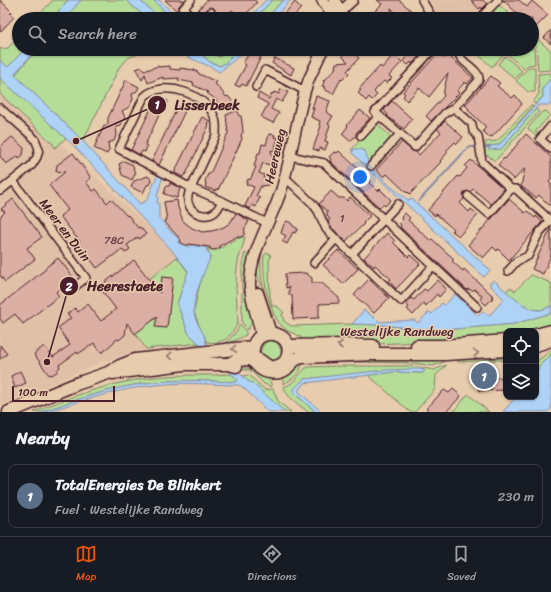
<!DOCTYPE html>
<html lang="en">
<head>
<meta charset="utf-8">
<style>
  :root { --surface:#171b24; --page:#20242c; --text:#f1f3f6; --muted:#9ea1a6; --line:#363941; --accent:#ea580c }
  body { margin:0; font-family:Sriracha,sans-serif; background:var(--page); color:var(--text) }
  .controls { position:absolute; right:12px; bottom:12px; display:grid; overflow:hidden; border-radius:8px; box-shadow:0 1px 3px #0004 }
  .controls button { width:36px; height:36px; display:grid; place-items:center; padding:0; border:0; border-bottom:1px solid var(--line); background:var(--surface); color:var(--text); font:20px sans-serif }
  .scale { position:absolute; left:12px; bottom:10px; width:103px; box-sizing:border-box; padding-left:4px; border:2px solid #4a1f2b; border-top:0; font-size:11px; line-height:14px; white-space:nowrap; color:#4a1f2b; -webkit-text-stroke:3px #e7ccae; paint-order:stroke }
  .you { position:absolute; left:360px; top:177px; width:14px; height:14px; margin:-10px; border:3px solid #fff; border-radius:50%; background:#1a73e8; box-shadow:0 0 0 6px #1a73e833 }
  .badge { display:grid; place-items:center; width:26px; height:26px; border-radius:50%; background:var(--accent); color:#fff; font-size:13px; font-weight:700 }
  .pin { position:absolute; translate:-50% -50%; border:2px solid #fff; box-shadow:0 1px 4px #0006 }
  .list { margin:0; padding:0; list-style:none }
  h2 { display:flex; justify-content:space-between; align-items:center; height:52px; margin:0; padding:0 16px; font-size:17px }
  h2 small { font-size:13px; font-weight:400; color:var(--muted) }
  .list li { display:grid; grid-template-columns:26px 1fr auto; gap:12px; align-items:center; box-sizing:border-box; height:64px; margin:0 8px 8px; padding:0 8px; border:1px solid var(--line); border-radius:8px }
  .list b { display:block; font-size:15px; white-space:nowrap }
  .list p { margin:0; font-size:13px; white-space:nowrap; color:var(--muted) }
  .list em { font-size:13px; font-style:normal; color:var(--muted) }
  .icon { flex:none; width:22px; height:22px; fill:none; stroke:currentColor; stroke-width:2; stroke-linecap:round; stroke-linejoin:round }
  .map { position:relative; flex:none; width:551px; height:412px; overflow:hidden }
  .search { position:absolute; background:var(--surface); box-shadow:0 1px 3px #0004; left:12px; right:12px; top:12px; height:44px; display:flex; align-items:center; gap:10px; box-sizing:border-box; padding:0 14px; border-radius:22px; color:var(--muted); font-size:15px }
  .sheet { height:124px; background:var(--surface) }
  nav { display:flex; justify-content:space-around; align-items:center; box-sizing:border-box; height:56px; border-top:1px solid var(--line); background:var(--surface); font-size:11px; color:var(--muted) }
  nav a { display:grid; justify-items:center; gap:2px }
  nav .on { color:var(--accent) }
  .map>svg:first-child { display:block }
  .built { fill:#e1c0a8 }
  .green { fill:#b5dd98; stroke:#807e62 }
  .water { fill:#aed3f7; stroke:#868ba5 }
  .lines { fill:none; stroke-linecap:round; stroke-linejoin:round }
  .stream { stroke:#868ba5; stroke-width:2 }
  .building { fill:#dcafa4; stroke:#4a1f2b }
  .minor-casing { stroke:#4a1f2b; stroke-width:10 }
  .tertiary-casing { stroke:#4a1f2b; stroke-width:12 }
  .secondary-casing { stroke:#4a1f2b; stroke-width:13 }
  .primary-casing { stroke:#4a1f2b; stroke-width:15 }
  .minor { stroke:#e7ccae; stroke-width:7 }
  .tertiary { stroke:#e7ccae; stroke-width:9 }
  .secondary { stroke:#e7ccae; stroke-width:10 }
  .primary { stroke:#e7ccae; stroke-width:12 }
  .oneway { stroke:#98766c }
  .labels { text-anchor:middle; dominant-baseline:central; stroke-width:3; stroke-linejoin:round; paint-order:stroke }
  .number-label { font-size:11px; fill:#6e4349 }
  .street-label { font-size:13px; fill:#4a1f2b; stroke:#e7ccae }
  .leader { fill:none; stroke:#4a1f2b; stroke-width:1.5 }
  .callout-dot { fill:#4a1f2b; stroke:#e7ccae; stroke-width:1.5 }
  .mark-label { font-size:12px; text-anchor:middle; font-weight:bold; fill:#fff }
  .callout-label { font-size:14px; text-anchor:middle; font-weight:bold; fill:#4a1f2b; stroke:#e7ccae; stroke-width:3; stroke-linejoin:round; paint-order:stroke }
</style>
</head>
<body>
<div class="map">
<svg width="551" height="412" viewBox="0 0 551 412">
  <rect width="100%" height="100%" fill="#e7ccae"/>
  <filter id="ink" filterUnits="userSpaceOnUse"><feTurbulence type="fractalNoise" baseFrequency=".025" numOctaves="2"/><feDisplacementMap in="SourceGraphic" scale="8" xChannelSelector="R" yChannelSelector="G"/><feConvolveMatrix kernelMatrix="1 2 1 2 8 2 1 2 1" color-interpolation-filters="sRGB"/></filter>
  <g filter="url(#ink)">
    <path class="built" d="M429,0H484L489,6L476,19H438Z
      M0,85L192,269L182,310L199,343L146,349L102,362L0,406Z"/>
    <path class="green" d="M53,0H68L52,19H35Z
      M81,0H126L147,19H64Z
      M139,0H153L173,19H161Z
      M272,0H283L266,19H254Z
      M499,5L515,19H497V18L495,15L496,13L493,10Z
      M19,36V49H25L8,68L0,61V48L1,49L8,48Z
      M535,37L551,51V70L538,71L536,45L532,41Z
      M532,46L534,47L535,64L528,65L524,69L507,54L512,49H532Z
      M37,49H177L180,53L147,51L130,57L120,66L83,141L15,75Z
      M195,49H206L212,54L220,57L227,49H238L226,63L220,66L210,62Z
      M472,49H508L492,67Z
      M505,56L522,71L515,79L498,64Z
      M529,67H535V92H528L516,81Z
      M551,73V78L543,88V97L535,104L533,102L539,94L538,74Z
      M0,78L66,138L55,148L53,144L0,94Z
      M531,105L533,106L499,145L489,146L501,149L536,109L539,112L495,161L487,155L484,159L485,153V142L497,141Z
      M546,111L550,115L535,132L539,134L537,137L528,129L529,127L542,112Z
      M376,123L391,137L368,164L367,160L354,149L353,151L351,150Z
      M245,237C243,248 238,257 237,268C235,286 237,305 238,322C236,327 234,330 231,334C223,343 218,343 206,342L205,337L202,333L194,312L197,295L209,252L207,248L213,250H217L238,238Z
      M245,253L250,257L247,284L242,290V264Z
      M267,253H269L271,256L269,261L270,296L272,306H277L284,313L282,314L284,321L291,326L352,324L382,325L428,330L454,329L514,324L551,313V328L536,331H506V337L489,339L377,344L304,341C300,334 291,334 285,329C268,315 262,276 264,255Z
      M259,256H261C259,277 265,297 273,316L268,317C265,309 265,302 264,295C263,288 260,282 258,276C256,270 258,262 259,256Z
      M177,257L188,272L177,304L189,334L199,343L146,349L135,333L159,316L160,296L148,280Z
      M531,275L551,283V306C547,308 543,310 539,310C529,311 513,298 506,292L510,287L515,291Z
      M248,287L253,322L247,330L242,322V293Z
      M240,324L246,332V335L236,340L220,345C229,341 237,333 240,324Z
      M269,340L277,342L281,350V355L275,360L269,359L260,353L263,345Z
      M551,350V355L542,363L536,372V362Z
      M339,357L442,359L444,362L433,366L413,363L358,362L305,363Z
      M506,358V361L499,360L458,362L457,360Z
      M302,360C303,371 293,380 283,384V376Z
      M446,365V366L436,375L435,389L415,412H410L368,375L394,372L423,373L424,370L304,379L294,393L316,412H308C300,405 286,397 284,387C298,382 299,371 308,367L339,366H412L434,370Z
      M239,368C253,367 269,372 272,387L264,384L250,370H241Z
      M231,374L239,380L236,382C206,381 176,379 147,383C110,388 76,400 41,412H34C75,394 122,379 167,376C188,374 210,376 231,374Z
      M249,375L265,390L273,389L278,401L291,412H285L242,376Z
      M468,394L489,412H453Z"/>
    <path class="water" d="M68,0H81L64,19H52Z
      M126,0H139L161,19H147Z
      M153,0H159L179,19H173Z
      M266,0H272L254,19H248Z
      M283,0H291L273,19H266Z
      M25,49H37L15,73V75L80,138L140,204L147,200L158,174L163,176L157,196L158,197L157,203L159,204V218L173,234L179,239L178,243L190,247L192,245L207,248V251L211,256C206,268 192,299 194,312C195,323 205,332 206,343L249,382H251L285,412H268C263,407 244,387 239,385C215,385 190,382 166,384C125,387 86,399 47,412H41C76,400 110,388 147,383C176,379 206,381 235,382L238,380L189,334L177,304L188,271L170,248L73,145L0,78V61L8,67Z
      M177,49H195L210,62L220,66L226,63L238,49H248L219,72C208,63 184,59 177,49Z
      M551,78V105H539L501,149L488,150L489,146L499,145L543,97V88Z
      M354,149C368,149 366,153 368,164L390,186L408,200L412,199L490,270L484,277L352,153Z
      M494,280C503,289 526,311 539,310C543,310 547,308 551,306V313L514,324L454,329L428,330L382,325L352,324L364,310L380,322L414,320L418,323L429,312L432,314L442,303L445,305L455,294L478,316L483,311L489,316L504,299L489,284Z
      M551,355V409L548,412H503L516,397H536C536,375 533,370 551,355Z
      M412,369H421L425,371L423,373L394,372L305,383L299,389V392L322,412H316L294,393V389L304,379L385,370Z"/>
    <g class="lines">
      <path class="stream" d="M419,201L466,150L470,147H490"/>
    </g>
    <path class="building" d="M0,0L12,12L10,14L14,17L0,32Z
      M165,0H184L179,6L177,11Z
      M207,0H254L257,2L242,19L232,10L223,19H212L216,13L214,8L209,7L203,14L198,10Z
      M377,0H399L421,19H402L391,8L393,19H378L372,14L382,4Z
      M471,0H483L487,4L482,9L481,7L479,9Z
      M503,0H519L527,7L532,1L548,15L532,31V19H523Z
      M295,2L301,8L292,19L285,13Z
      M551,30V44L544,38Z
      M348,49H352L357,54L356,55L359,58L347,71L349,73L342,80L341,79L333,94L324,89L325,87L322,86L324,83L323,80L326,79L335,69L336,63L348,62L342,56Z
      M413,50L420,55L412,64L411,62L408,65L403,61Z
      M250,52L261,57L246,86L242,84L240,87L235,85L246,65L243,63Z
      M438,53L444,58L448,55L473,78L467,84L465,82L457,91L459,93L431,121L426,116L444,96L443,94L448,73L429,97L419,88L407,101L403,96L405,94L403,92Z
      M394,54L402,62L389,76L392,78L387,83L384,81L377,88L374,92L377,95L372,100L369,97L366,101L358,93L361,90L359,89L380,66L382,68Z
      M275,58L294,68L291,75L272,63Z
      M158,66V67L170,66V69L180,70V68L194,70L199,73V74L217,82L215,84L220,88V89L226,97L228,96L233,102L223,110L215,99L207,93L208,92L193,85L194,83L178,80L179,78L163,79V77L148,83L145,74L142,80L136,69L142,67L144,71Z
      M491,76L500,83L497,86L512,98L515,95L522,104L492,137L490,136L489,137L483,131L486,127L468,110L469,109L465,105Z
      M126,80L139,87L137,91L132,94L133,99L129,107L122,111L125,117L121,125L116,127L117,133L114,141L108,143L109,150L107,154L94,148L104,126H106L108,123V118Z
      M281,89L288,92L282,102L276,99L271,109L279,113L273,123L261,117L268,104L257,98L259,93L269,99L272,93L273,94L274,92L279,94Z
      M157,96L168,101L163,112L161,111L145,145L147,146L145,152L142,151L140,155L131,150Z
      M316,96L330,101L326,112L333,116L328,124L330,125L325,141L328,142L325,150L320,148L319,151L313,149L321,126L319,125L320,121L311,117L314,108H312Z
      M392,101L412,119L404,129L387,116L388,115L384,110Z
      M178,106L186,109L159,165L152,161Z
      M238,110L239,116H241L242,122L243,132L241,135L242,139L218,190L216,189L215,191L205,187L206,184L205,181L208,174H210L228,133L226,115Z
      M360,110L370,118L356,133V136L350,141L342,134L348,126L347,125Z
      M202,117L210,121L207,123L209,125L186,174H185L183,177L175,173V171Z
      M445,121L463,137L457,144L455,142L446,151L448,152L440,161L441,162L410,194L408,192L407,193L387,174L384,177L376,170L402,142L412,151L416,152L419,155L441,132L437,129Z
      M269,134L275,135L274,137L278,138L274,151L271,150L273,161L270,165L263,163L259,173L264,175L263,178L266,179L269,185L261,186L256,196L260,198L257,203L256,207L252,205L250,209L245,206L254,187L246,184L248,179L250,180L256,167L254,166L258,153H260L262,144L266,145Z
      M526,134L551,157V180L549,182L551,184V207L539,195L536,198L521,186L525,168L514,180L498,165L504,158L505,159Z
      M12,137L24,148L23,155L19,158L18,156L6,164L0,156V147Z
      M339,151L371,181L369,183L374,187L378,191L380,189L391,200L385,206L383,204L380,208L330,161L331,159L329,157L334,152L337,153Z
      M73,153L91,178L86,182L93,191L96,189L107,203L111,199L127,216L128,215L138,228L140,227L146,234L139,239L138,237L127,245L130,249L125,253L122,249L97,268L78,243L80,242L60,216L68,210L49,185L65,172L56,171L57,165Z
      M471,160L504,189L491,204L473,189L470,192L467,191L464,192L463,195L464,199L460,203L469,212L471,209L478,215L459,236L452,231L453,229L436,214L435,216L428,210L458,176L460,177L467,168L465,166Z
      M124,161L133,165L134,171L136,172L132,180L122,175L119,164Z
      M148,176L151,179L150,184L147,185L143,193L131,187L134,181Z
      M170,183L180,188L177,198L164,194L166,186H169Z
      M331,191L339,198H344L347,201L350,197L370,216L363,223L364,224L346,241L330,226L328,221L330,219L327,216V211L319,204Z
      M13,199L42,237L27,248L35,259L5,282L0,275V217L5,212L1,209Z
      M509,199L525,213L527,211L535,218L536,216L542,222L509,260L498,249L497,251L493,247L483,258L468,245Z
      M177,200L178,207L183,221L192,228L202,232L212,231L222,228L230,223L236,213L249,221L244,230L245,231L244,235L239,238L238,236L219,246L220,248L214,250L210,249V247L189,244V245H185L182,243L180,241L181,240L164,221L167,220L164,202Z
      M405,213L410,218L408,220L431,241L432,239L445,251L454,259L452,261L463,271L464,269L493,296L491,297L493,298L486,305L480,299L482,296L474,289L472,291L469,289L467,290L400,227L401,225L399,223L403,219L401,217Z
      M287,221L291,223L293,226L298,229L295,233L293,232L287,244L282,241L286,236L281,233L284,224Z
      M551,228V255L543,274L532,269Z
      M387,233L395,241L393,242L408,257L410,255L420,264L396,289L389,281L391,279L375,265L374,267L364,258Z
      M338,250L358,269L343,284L323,265Z
      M58,258L74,278L56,292L59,296L23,324L15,314L3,323L0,319V305L46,269L45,268Z
      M134,260L160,293L162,277L173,278L167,328L155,327L157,317L135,334L127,323L125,335L119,340L117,339L103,352H101L94,343L78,354L77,352L59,365L60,367L57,370L58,371L52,375L51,374L49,375L34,354L44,346L53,357L70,345L58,328L71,318L67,314L75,308L78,312L88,304L101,321L116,309L99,287Z
      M306,273L312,278V283H322L339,298V303L319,304V318L293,319L292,295H289V287L286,288L285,274Z
      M369,279L389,298L374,313L354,295Z
      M438,280L446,289L439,297L437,294L426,306L424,303L413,315L407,309L409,307L406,304L411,298L414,300L424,289L427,291Z
      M0,345L7,354L0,359Z
      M489,364L490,378L505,377V390L479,391L477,365Z
      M20,371L26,383L15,388L11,376Z
      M453,389L461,396L446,412H430L426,409L444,390L449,393Z"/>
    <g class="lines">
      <g class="minor-casing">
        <path id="minor" d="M191,0L183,9L195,19
          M422,0L433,19
          M205,19L211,12
          M481,19L483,15L498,0
          M433,49L375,112L415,147L445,113L454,108L479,80C480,71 466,65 461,58C459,55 458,52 456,49
          M256,87L265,70L305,91
          M0,108L35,139L39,149L37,157L32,165L0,191
          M454,108L472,124L473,131L478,136L482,162L511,189H516L551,221
          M551,126L540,139L551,149
          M361,136L379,116
          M290,156L324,163L477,307
          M371,166L400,134
          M284,179L289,181L312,203L318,211L326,229L336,239
          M13,181L86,278L69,291
          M468,196L489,214L511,189
          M222,201C220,205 218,209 215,212C207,218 195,215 190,207C186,201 188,193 191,188L119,149L144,97C163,78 209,95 215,119C217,124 216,130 216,135L191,188L222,201L267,223
          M352,254L398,204
          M314,263L336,239L401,301L433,266
          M508,271L517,261L528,256L539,233L551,220"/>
      </g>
      <g class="tertiary-casing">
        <path id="tertiary" d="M335,13L341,11L353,0"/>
      </g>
      <g class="secondary-casing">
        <path id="secondary" d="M322,0L332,15L333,19
          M334,0L341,11L342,19
          M258,293L271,333
          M261,336C259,319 249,299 250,283C251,249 271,222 281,191C291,158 296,124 305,91L309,79L323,49"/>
      </g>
      <g class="primary-casing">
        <path id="primary" d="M536,335L551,331
          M536,345L551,340
          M288,346L344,345L373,346
          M417,346H442L506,341
          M229,364C234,360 254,357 259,360C266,364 269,370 278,366C283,365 287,360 288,355C294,331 256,325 253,349C252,355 253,362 258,366C264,373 278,375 286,369C292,363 294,358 303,357L373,354H446L506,350
          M113,373L184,364H229L236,366
          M9,412L76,384L108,373L120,366L135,360L253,347"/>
      </g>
      <use href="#minor" class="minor"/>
      <use href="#tertiary" class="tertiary"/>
      <use href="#secondary" class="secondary"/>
      <use href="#primary" class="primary"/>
    </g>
    <defs><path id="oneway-chevron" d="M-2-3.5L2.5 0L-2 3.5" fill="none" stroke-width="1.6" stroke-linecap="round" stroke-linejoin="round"/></defs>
    <g class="oneway">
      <use href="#oneway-chevron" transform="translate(340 345) rotate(180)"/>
      <use href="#oneway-chevron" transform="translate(234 349) rotate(173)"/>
      <use href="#oneway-chevron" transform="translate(476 353) rotate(-3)"/>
      <use href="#oneway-chevron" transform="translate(170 356) rotate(174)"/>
    </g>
  </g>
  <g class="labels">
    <g class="number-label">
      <text x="342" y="218">1</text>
      <text x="114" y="240">78C</text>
    </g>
    <g class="street-label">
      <text transform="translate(275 156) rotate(-77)">Heereweg</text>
      <text transform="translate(65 230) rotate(53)">Meer en Duin</text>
      <text x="397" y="331">Westelijke Randweg</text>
    </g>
  </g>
  <path class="leader" d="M76 141L157 105M47 362L69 286"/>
  <g class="callout-dot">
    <circle cx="76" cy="141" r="4"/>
    <circle cx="47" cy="362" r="4"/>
    <circle cx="157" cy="105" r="10"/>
    <circle cx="69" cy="286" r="10"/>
  </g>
  <g class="mark-label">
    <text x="157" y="109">1</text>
    <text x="69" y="291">2</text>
  </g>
  <g class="callout-label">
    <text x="207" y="110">Lisserbeek</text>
    <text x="125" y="291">Heerestaete</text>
  </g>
</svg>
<div class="controls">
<button><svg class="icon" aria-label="locate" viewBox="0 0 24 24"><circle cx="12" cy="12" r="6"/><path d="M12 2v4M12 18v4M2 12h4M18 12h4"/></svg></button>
<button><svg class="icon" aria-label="layers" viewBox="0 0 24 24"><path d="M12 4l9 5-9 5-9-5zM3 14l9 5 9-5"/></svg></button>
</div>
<div class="scale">100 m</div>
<div class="you"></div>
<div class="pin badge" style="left:484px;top:376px;background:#5c6f8a">1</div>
<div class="search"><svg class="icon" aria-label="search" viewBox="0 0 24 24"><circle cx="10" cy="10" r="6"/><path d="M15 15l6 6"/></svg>Search here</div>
</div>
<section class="sheet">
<h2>Nearby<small></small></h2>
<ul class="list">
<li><span class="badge" style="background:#5c6f8a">1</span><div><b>TotalEnergies De Blinkert</b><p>Fuel · Westelijke Randweg</p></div><em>230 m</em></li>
</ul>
</section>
<nav>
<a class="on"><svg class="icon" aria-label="map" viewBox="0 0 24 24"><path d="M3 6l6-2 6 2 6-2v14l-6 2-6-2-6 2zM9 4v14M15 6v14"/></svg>Map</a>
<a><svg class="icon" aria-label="directions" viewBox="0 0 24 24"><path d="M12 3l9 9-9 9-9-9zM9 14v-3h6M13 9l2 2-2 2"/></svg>Directions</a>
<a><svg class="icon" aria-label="saved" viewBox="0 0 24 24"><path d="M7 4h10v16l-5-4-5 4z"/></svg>Saved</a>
</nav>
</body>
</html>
